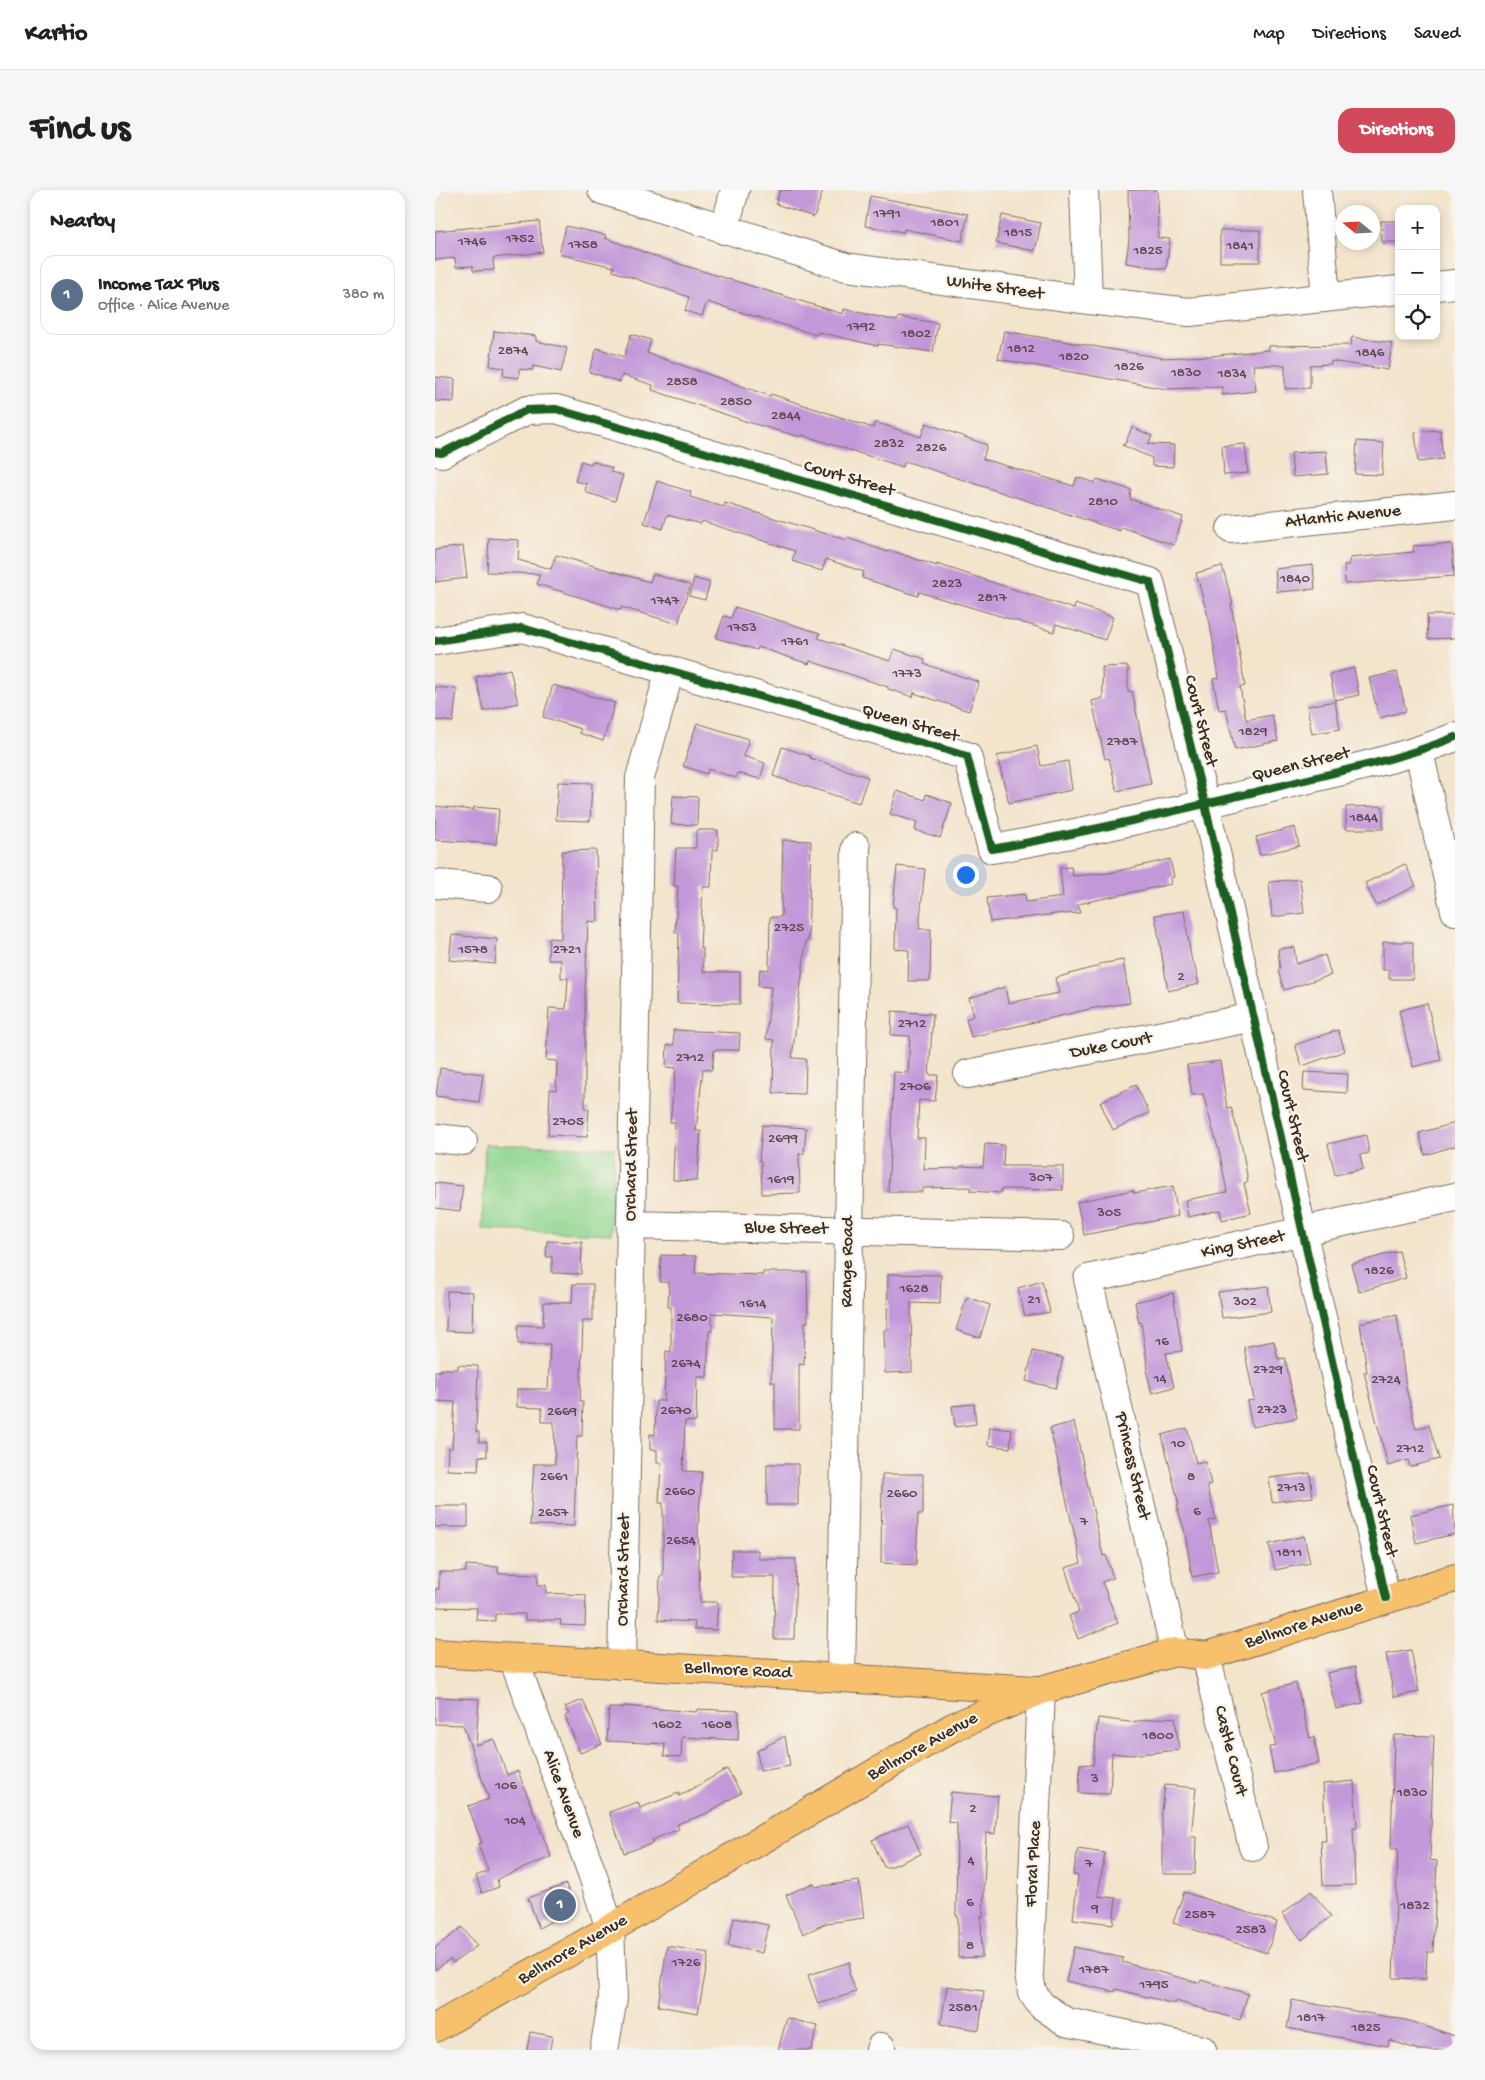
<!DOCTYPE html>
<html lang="en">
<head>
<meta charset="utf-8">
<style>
  :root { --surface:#fff; --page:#f6f6f6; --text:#202124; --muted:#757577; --line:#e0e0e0; --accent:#d1495b }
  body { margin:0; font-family:"Gochi Hand",sans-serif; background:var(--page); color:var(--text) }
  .controls { position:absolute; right:15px; top:15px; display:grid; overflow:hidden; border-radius:10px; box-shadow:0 2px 8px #0003 }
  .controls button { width:45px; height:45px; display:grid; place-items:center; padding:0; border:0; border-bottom:1px solid var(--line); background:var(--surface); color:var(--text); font:25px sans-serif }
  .compass { position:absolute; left:900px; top:15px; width:45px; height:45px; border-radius:50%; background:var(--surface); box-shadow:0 2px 8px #0003; rotate:288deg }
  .you { position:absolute; left:530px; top:684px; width:18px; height:18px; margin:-12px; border:4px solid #fff; border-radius:50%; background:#1a73e8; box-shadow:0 0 0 8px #1a73e833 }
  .badge { display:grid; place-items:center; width:32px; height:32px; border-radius:50%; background:var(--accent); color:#fff; font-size:16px; font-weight:700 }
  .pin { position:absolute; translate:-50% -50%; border:2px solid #fff; box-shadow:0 1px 5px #0006 }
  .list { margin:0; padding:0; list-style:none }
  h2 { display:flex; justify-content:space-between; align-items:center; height:65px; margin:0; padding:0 20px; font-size:21px }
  h2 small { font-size:16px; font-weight:400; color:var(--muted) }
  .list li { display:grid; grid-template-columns:32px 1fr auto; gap:15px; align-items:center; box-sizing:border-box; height:80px; margin:0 10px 10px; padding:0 10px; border:1px solid var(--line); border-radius:15px }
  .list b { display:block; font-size:19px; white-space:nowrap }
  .list p { margin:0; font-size:16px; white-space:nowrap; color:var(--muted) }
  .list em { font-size:16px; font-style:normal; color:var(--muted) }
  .icon { flex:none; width:28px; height:28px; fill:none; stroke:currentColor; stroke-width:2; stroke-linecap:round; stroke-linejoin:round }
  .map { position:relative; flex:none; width:1020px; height:1860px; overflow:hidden; border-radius:15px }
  header { display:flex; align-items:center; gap:30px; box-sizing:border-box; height:70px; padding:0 25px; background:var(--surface); border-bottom:1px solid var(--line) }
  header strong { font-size:24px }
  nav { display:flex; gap:28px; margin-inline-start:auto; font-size:18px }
  .intro { display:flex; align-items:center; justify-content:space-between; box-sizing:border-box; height:120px; padding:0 30px }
  h1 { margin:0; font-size:35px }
  .button { padding:12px 22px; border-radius:15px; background:var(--accent); color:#fff; font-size:18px; font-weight:700 }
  main { display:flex; gap:30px; padding:0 30px }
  aside { flex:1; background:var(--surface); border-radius:15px; box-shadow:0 2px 8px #0003 }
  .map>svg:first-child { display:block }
  .green { fill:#8ed58f; stroke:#648056 }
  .building { fill:#c298d9 }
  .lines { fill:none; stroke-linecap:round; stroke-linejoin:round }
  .minor-casing { stroke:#7b6b5b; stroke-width:30 }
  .major-casing { stroke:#7b6b5b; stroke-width:30 }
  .minor { stroke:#fff; stroke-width:28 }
  .major { stroke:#f7c06c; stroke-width:28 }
  .cycleway-casing { stroke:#f7f3e8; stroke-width:11 }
  .cycleway { stroke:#1b5e20; stroke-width:8 }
  .labels { text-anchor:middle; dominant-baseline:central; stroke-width:4.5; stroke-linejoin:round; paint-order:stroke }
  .number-label { font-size:15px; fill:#5d464d }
  .street-label { font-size:18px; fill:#3b2a1e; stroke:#f7f3e8 }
</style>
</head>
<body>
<header>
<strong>Kartio</strong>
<nav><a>Map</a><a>Directions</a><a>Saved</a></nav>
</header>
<div class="intro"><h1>Find us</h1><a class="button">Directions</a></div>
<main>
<aside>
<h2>Nearby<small></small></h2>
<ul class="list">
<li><span class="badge" style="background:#5c6f8a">1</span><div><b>Income Tax Plus</b><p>Office · Alice Avenue</p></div><em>380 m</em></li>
</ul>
</aside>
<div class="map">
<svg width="1020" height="1860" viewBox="0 0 1020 1860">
  <rect width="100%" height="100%" fill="#f7f3e8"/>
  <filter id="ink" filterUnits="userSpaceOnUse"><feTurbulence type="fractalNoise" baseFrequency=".02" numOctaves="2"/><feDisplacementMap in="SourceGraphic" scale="10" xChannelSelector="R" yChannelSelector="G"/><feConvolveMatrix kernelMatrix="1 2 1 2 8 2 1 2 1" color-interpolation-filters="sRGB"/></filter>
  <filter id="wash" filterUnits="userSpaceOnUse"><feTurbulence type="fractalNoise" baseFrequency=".0096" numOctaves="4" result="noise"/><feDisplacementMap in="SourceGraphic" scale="20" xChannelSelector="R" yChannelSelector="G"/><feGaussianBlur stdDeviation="1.12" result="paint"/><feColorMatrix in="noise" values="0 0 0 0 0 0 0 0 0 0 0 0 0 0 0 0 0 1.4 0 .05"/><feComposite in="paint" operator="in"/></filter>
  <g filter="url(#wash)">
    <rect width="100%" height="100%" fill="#f3e4cc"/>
    <path class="green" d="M50,954L179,958L176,1044L47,1040Z"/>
    <g id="blocks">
      <path class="building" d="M345,0H388L379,27L341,14Z
        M693,0H722L723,48L735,49L731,79L691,73L694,49Z
        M435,6L533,24L527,51L469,39V42L430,36Z
        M567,25L606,33L600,61L561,53Z
        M104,31L108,62L58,68L59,80L38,81V76L21,77L20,68L0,70V41Z
        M946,31H964V52H947Z
        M131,36L171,45L170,48L225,68L408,124L409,119L462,131L463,127L503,133L498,162L443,154V156L383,142L382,145L272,112L267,126L250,121L254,107L178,81L179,77L124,64Z
        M785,40H825V72H785Z
        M59,141L101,146V151L132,158L126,182L98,176V180L84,179V188L68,186L69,178L55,176Z
        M569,141L727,168L775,166L834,160V156L916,155L917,147L957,153L953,180L896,171V174L875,175V198L850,199V175H818L821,201L787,205V197L731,199L563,169Z
        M196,144L216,150L212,163L335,206L336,204L438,238L440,232L486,247L491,233L552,255L548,269L639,296L642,287L660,293L662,289L696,300L695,309L748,327L739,355L686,337L685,341L470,271L468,277L367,245L366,247L316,233L217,200L218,195L187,185L185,192L154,182L162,158L189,167Z
        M0,187L20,189L19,212L0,211Z
        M697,237L717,246L713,254L739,255L738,277L717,276V268L687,255L690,254Z
        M1005,240L1008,269L983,272L980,242Z
        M922,251L949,253L947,285L920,284Z
        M810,254L813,283L789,285L787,256Z
        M891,261L893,284L858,287L856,263Z
        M146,271L156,274L157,271L177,278L176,282L188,285L180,311L152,303L150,300L152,294L140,291Z
        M222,291L256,302L255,307L289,317L290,313L411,350L412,348L453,362L454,360L502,376V374L639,419L640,414L678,427L670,450L621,434L619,442L484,402L483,406L427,388L429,382L391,369L387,381L357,371L360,361L267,331L266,334L232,325L228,339L209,333Z
        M54,348L84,350L83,370L116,379L121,365L215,392L218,384L255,395L243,434L186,417V420L102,394L105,384L52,382Z
        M1017,354L1019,386L910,394L909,375H914L915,368L979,362L978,356Z
        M28,356L32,388L0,392V360Z
        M878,375L880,399L842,402L840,379Z
        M787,376L798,414H796L810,496L805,497L811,530L837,525L843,551L800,560L791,519L784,520L778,489L784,488L775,434L761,383Z
        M259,388L275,393L270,410L254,406Z
        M300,417L385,443L383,448L455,471L459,459L490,469L489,474L544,492L534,521L479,503L478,507L453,499V497L375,471L374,474L323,457L322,460L281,448L289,426L296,428Z
        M992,425H1020V448L993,449Z
        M693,476V502L697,501L716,594L682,601L674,568L670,569L657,511L668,508L667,477Z
        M919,478L924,505L900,510L895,484Z
        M75,479L83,513L49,521L41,487Z
        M962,482L971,521L944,528L934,488Z
        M118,495L180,513L168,551L144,543L146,539L108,527Z
        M0,497L22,499L18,532L0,530Z
        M900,511L905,539L877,544L872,516Z
        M262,533L314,549L308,566L330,573L325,589L302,583L301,588L273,579L272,584L248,576Z
        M602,556L606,576L633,571L637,600L574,613L562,566Z
        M347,557L375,566V568L433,587L424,613L338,586Z
        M123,592L157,593L155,631L121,630Z
        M462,601L490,610L491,604L517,613L505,648L480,640L482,632L455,624Z
        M238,606L263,607L262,635L236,634Z
        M0,616L38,620L39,617L64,619L61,654L0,650Z
        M948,616V639H911V617Z
        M860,637L864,656L825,665L821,647Z
        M261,640H283V660H277L276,697H268L265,758H268V782H305V814L242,813L244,743L240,742L243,696H239L241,658H261Z
        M348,650L376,651L373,751H371L357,868L371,869L370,904L338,903L339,850L331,849L336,797L323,796L325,779L334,780L335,727H346Z
        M161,660L163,732L153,731L150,803V919H154L152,947L113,945L115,899L121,900L122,871L111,870L114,818L131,819L133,788H126V770H113L114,748L126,749L127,661Z
        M735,669L739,687L735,688L736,694L643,714L645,723L629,724V723L555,732L552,708L590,704L591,712L628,707L625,678L636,677L638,686L674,683Z
        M970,674L981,696L941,715L930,693Z
        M462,676L490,679L484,739H496L495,791H473L474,760L460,759L461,718L458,717Z
        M865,689L869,723L837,727L834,692Z
        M749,721L757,773H759L764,794L733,801L720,725Z
        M17,745L62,749L60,774L14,770Z
        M948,752H978V789H954V780H948Z
        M859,757L861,774L890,765L896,785L849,800L843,780L845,779L843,759Z
        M688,770L695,813L659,818L536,847L531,829L539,826L534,808L570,797L573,813L624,803L620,788L664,776V774Z
        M992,813L1006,870L978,877L964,821Z
        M457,821L498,824L494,885H503L500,911L484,910L482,948H490L489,979L525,978L526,976L548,977L550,954L569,955L568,976H628V1000L566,999V1003L535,1001V997L487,998V1002H453L459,882L473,883L475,846L456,845Z
        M238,840L305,843L304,860H279L277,880L268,879L261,941H266L262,991L238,990L240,932H235L241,878L231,877L232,855H239Z
        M903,840L910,861L867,876L860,855Z
        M785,871L792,918L796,917L807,957L813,992L809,993L816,1023L787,1030L785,1020L753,1027L750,1010L792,1002L785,965L768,904L757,905L752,875Z
        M5,878L48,884L44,912L1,906Z
        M869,882L913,884L912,903L868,900Z
        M701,895L714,923L678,940L665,912Z
        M1020,933V956L990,965L984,943Z
        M327,935L371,938L369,964H364L365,1003L327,1004L326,971H324Z
        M931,945L934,963L925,965L928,979L900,985L893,954Z
        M0,993L28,996L25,1021L0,1018Z
        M738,996L743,1026L649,1045L642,1012L698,1000L699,1003Z
        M112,1051L147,1052L146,1084L117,1083V1067H111Z
        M964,1061L971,1088L924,1102L916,1074Z
        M226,1065L261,1066L260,1083L328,1085V1082H372L373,1132H370L369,1175L364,1174V1239H340V1192H336L338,1127L277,1123V1141H274L272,1187H262L261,1232L250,1231L248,1281L267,1282L263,1337L265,1412H283L281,1440L259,1439L260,1432L223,1430L225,1386H228V1313H224L226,1273H222V1260H215V1244L220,1245L221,1211H229L231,1161L236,1162V1117H233L234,1092H225Z
        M453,1084L506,1085L505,1114L476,1113L477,1182L450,1183L449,1140H452Z
        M607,1091L615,1122L590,1126L583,1098Z
        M138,1094H158V1131H148L145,1212H148L147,1246H142L139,1336L95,1335L99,1274H120L119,1232H107V1218L82,1217V1199H113L115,1154H83V1135L108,1136L109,1112L137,1113Z
        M833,1096L836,1122L787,1128L783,1102Z
        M12,1101L38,1102L37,1142L11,1141Z
        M738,1103L747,1161L731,1163L739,1197L717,1203L711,1180L713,1179L706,1132L704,1133L700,1112Z
        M532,1107L555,1115L545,1148L521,1140Z
        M962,1125L971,1198L981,1239L994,1235L1004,1269L975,1277L973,1270L953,1276L929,1182H932L925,1133Z
        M839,1151L843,1169L850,1168L862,1228L817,1237L812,1211L819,1210L809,1157Z
        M598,1161L628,1168L621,1198L591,1191Z
        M23,1175L43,1176L41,1242H44V1252H52V1267L44,1266L43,1281L12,1280L13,1258H17L20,1212L0,1211V1181H6V1179H23Z
        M539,1214L541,1234L520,1237L517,1216Z
        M639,1232L668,1366L671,1365L678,1388L667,1392L683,1433L643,1449L634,1426L644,1422L630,1378L646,1373L615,1238Z
        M555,1237L577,1240L575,1258L553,1255Z
        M752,1238L761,1273L770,1271L776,1294L772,1296L781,1329L774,1331L783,1382L757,1387L750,1343L742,1316L744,1315L727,1245Z
        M332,1274H363V1315H332Z
        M875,1283L878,1307L837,1312L834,1288Z
        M447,1284H488V1324H483L481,1375L446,1373Z
        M1018,1315L1020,1344L981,1353L975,1325Z
        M0,1316H33V1337H0Z
        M869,1346L875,1373L840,1380L834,1354Z
        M297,1360H323V1369H361L359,1449H339L340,1387H296Z
        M31,1375L63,1377V1383L103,1384V1395H111V1403L151,1405L150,1436L125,1435L126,1430H90V1424H60V1431L41,1430L42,1418L0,1417V1399H4V1382H31Z
        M976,1460L984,1502L959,1507L951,1464Z
        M920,1477L928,1513L901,1519L892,1483Z
        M861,1493L875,1548L879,1547L884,1573L839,1583L834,1557L841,1556L827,1502Z
        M0,1507L44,1509L41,1555L59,1549L72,1585L83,1581L116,1667L62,1689L64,1697L47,1703L41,1686L53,1681L43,1654L47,1653L33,1616L54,1609L28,1535L0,1534Z
        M148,1510L167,1554L145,1563L130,1526L134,1524L130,1517Z
        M189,1516L261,1522L262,1519L304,1521L303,1550L247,1547L246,1567L229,1566L230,1554L172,1551L174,1518H188Z
        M740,1527L744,1560L695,1565L677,1563L675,1604L644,1603L645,1574L658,1575L663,1528L694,1532Z
        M959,1545L999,1546L995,1670L1002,1671L998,1762H992L991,1789L958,1788L963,1659H956Z
        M350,1546L355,1576L325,1581L322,1561Z
        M292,1579L306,1603L270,1624L242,1634L244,1639L217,1650L218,1653L189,1663L174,1622L203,1612L205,1618L244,1603V1606Z
        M919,1591L922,1638H918L920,1695L888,1696L886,1651H891L888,1594Z
        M730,1595L761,1598L756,1647H761L760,1684H727V1622Z
        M516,1602L563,1606L560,1644L551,1643L548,1727L546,1726L547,1767L523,1768V1726H521L522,1633L513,1632Z
        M473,1634L486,1664L455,1677H449L437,1650Z
        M643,1659L670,1663L663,1706L681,1708L678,1734L638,1729L643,1686L638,1685Z
        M424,1691L429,1728L392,1733L368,1744L351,1705L378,1693L380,1697Z
        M131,1694L139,1714L137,1720L104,1738L93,1708Z
        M876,1701L896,1726L867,1750L847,1724Z
        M749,1702L842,1732L832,1763L738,1733Z
        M299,1728L333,1735L327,1763L293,1756Z
        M27,1737L42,1756L18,1773L15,1769L0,1780V1758Z
        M232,1756L274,1763L263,1823L223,1816Z
        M639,1757L688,1768L687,1772L765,1793L766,1790L813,1804L805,1830L741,1811L740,1814L681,1799L680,1802L631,1791Z
        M415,1772L414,1783L421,1802L383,1814L373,1785Z
        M512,1796L549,1801L544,1840L506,1834Z
        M857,1810L971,1830L1020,1846V1860H984L954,1850L953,1856L852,1838Z
        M352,1828L383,1836L376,1860H343Z
        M95,1842L117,1846L115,1860H92Z"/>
    </g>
  </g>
  <g filter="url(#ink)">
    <use href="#blocks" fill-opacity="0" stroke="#7b6b5b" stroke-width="1"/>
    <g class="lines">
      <g class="minor-casing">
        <path id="minor" d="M167,0L411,77L653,110L754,122L964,100
          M649,0L653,110
          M882,0L891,108
          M289,40L300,0
          M1001,96L1020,94
          M0,262L7,263L92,220L121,219L715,392L770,614L951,1408
          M796,339L1020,315
          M0,451L87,438L532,566L557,659C654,642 750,619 845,596C904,581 964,570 1020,547
          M984,562L1020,721
          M0,694L53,698
          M533,884L819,827
          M0,948L28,951
          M196,1035L625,1046
          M740,1462L653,1089L1020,1007
          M771,1466L818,1657
          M79,1470L157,1683L175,1739L178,1808L169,1860
          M187,1475L205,588L235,480
          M406,1487L421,657
          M606,1500L594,1783L597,1802L606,1815L631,1832L767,1860
          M445,1860L446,1857"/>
      </g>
      <g class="major-casing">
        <path id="major" d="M0,1463L600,1500
          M0,1838L175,1739L518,1537L606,1500L740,1462L771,1466L1020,1388"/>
      </g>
      <use href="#minor" class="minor"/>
      <use href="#major" class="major"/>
      <g class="cycleway-casing">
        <path id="cycleway" d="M0,262L7,263L92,220L121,219L715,392L770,614L951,1408
          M0,451L87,438L532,566L557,659C654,642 750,619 845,596C904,581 964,570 1020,547"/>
      </g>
      <use href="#cycleway" class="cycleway"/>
    </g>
  </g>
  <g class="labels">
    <g class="number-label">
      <text x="452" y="24">1791</text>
      <text x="510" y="33">1801</text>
      <text x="583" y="43">1815</text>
      <text x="85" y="49">1752</text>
      <text x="37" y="52">1746</text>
      <text x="148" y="55">1758</text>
      <text x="805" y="56">1841</text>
      <text x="713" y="61">1825</text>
      <text x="426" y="137">1792</text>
      <text x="481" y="144">1802</text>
      <text x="586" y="159">1812</text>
      <text x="78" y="161">2874</text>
      <text x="935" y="163">1846</text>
      <text x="639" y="167">1820</text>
      <text x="694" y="177">1826</text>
      <text x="751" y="183">1830</text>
      <text x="797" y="184">1834</text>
      <text x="247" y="192">2858</text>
      <text x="301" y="212">2850</text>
      <text x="351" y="226">2844</text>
      <text x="454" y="254">2832</text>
      <text x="496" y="258">2826</text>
      <text x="668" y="312">2810</text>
      <text x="860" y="389">1840</text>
      <text x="512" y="394">2823</text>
      <text x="557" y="408">2817</text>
      <text x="230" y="411">1747</text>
      <text x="307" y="438">1753</text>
      <text x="360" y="452">1761</text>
      <text x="472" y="484">1773</text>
      <text x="818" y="542">1829</text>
      <text x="687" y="552">2787</text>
      <text x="929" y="628">1844</text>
      <text x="354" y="738">2725</text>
      <text x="38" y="760">1578</text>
      <text x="132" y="760">2721</text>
      <text x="746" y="787">2</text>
      <text x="477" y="834">2712</text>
      <text x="255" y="868">2712</text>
      <text x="480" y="897">2706</text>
      <text x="133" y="932">2705</text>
      <text x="348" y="949">2699</text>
      <text x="606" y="988">307</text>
      <text x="346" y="990">1619</text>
      <text x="674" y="1023">305</text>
      <text x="944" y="1081">1826</text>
      <text x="479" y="1099">1628</text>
      <text x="599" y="1110">21</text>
      <text x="810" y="1112">302</text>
      <text x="318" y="1114">1614</text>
      <text x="257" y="1128">2680</text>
      <text x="727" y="1152">16</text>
      <text x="251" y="1174">2674</text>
      <text x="833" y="1180">2729</text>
      <text x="725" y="1189">14</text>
      <text x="951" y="1190">2724</text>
      <text x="837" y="1220">2723</text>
      <text x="241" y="1221">2670</text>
      <text x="127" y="1222">2669</text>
      <text x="743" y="1254">10</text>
      <text x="975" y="1259">2712</text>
      <text x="119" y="1287">2661</text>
      <text x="756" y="1287">8</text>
      <text x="856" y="1298">2713</text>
      <text x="245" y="1302">2660</text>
      <text x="467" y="1304">2660</text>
      <text x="762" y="1322">6</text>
      <text x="118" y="1323">2657</text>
      <text x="649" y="1332">7</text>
      <text x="246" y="1351">2654</text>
      <text x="854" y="1363">1811</text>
      <text x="232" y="1535">1602</text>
      <text x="282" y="1535">1608</text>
      <text x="723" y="1546">1800</text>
      <text x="660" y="1589">3</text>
      <text x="71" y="1596">106</text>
      <text x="977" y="1603">1830</text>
      <text x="538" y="1619">2</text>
      <text x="80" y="1631">104</text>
      <text x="536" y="1671">4</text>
      <text x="654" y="1674">7</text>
      <text x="535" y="1713">6</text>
      <text x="980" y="1716">1832</text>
      <text x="660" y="1719">9</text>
      <text x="765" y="1725">2587</text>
      <text x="816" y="1740">2583</text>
      <text x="535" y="1756">8</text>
      <text x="251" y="1773">1726</text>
      <text x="659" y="1780">1787</text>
      <text x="719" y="1795">1795</text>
      <text x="528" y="1818">2581</text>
      <text x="876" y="1828">1817</text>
      <text x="931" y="1838">1825</text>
    </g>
    <g class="street-label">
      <text transform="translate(560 98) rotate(8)">White Street</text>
      <text transform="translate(414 289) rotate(16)">Court Street</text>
      <text transform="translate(908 327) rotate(-6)">Atlantic Avenue</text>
      <text transform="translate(765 531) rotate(76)">Court Street</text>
      <text transform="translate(475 534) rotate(16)">Queen Street</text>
      <text transform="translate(866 575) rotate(-14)">Queen Street</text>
      <text transform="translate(676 856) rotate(-11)">Duke Court</text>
      <text transform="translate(857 926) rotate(77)">Court Street</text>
      <text transform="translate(197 975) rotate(-89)">Orchard Street</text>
      <text transform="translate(351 1039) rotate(1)">Blue Street</text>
      <text transform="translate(808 1055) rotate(-12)">King Street</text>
      <text transform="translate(413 1072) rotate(-89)">Range Road</text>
      <text transform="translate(697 1276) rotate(77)">Princess Street</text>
      <text transform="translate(946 1321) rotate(77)">Court Street</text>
      <text transform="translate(189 1380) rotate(-89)">Orchard Street</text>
      <text transform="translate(869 1435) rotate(-18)">Bellmore Avenue</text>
      <text transform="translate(303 1481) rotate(3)">Bellmore Road</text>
      <text transform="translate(488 1557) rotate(-29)">Bellmore Avenue</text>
      <text transform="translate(795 1561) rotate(76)">Castle Court</text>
      <text transform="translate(128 1604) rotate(70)">Alice Avenue</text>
      <text transform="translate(599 1674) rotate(-87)">Floral Place</text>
      <text transform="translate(138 1760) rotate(-30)">Bellmore Avenue</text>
    </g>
  </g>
</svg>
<div class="controls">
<button>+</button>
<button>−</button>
<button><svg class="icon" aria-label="locate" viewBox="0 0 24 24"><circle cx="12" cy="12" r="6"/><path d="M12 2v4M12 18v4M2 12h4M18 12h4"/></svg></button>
</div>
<svg class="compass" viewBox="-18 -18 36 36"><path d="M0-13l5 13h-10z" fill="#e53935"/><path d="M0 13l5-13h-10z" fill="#757577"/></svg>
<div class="you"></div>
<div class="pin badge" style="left:125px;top:1715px;background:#5c6f8a">1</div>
</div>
</main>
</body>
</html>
